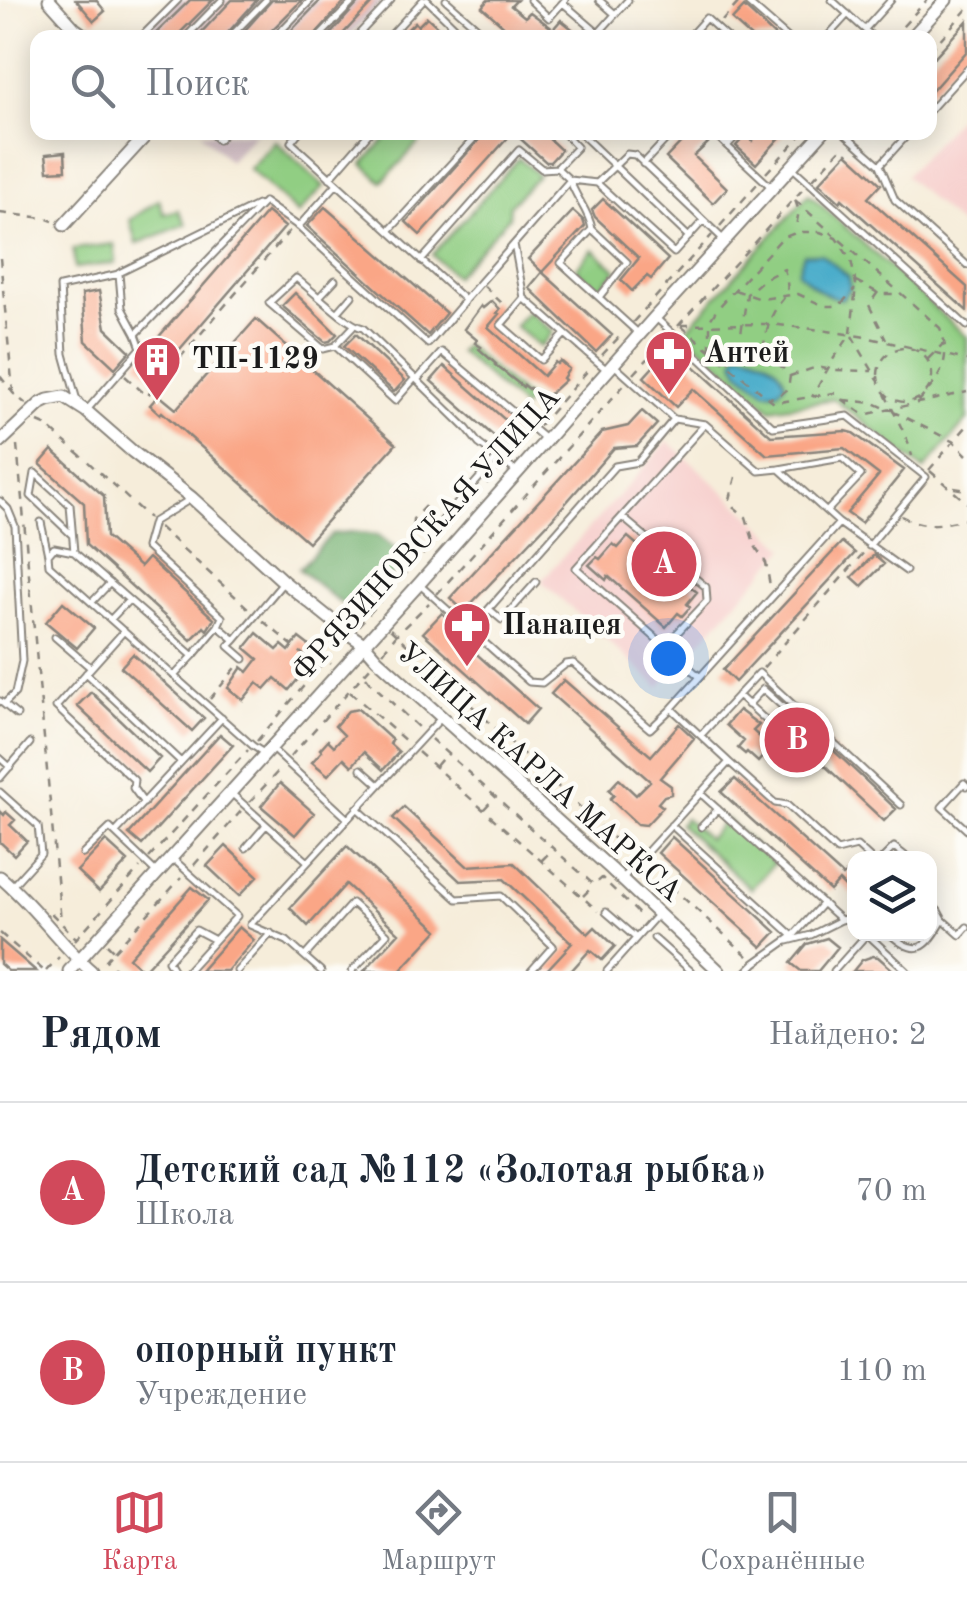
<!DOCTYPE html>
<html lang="ru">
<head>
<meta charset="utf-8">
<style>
  :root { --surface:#fff; --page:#f2f2f3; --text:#1f2937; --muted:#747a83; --line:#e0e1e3; --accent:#d1495b }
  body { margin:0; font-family:"Old Standard TT",serif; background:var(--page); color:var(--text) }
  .controls { position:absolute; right:30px; bottom:30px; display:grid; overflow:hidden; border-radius:20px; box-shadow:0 5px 25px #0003 }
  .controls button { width:90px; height:90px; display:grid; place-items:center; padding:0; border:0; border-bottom:2px solid var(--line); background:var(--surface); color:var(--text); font:50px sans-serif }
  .you { position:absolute; left:668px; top:658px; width:35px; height:35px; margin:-25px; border:8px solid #fff; border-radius:50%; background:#1a73e8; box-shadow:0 0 0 15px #1a73e833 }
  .badge { display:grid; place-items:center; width:65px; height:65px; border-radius:50%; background:var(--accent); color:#fff; font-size:32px; font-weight:700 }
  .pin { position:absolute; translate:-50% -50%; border:5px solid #fff; box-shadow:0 2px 10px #0006 }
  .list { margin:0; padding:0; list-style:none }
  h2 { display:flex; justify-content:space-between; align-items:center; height:130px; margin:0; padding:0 40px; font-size:42px }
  h2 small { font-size:32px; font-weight:400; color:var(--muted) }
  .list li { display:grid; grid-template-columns:65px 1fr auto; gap:30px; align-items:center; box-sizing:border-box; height:180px; padding:0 40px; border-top:2px solid var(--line) }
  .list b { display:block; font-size:38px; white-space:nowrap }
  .list p { margin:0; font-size:32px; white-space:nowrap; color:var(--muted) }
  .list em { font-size:32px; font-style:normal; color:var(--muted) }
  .icon { flex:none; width:55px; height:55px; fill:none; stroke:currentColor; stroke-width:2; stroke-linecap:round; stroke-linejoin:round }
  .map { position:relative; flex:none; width:967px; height:971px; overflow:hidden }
  .search { position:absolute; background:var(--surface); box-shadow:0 5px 25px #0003; left:30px; right:30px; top:30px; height:110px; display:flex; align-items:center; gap:25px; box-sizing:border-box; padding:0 35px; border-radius:20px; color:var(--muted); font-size:38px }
  .sheet { height:490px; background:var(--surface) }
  nav { display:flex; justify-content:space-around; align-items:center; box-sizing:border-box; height:140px; border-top:2px solid var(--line); background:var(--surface); font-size:28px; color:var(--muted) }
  nav a { display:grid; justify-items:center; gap:5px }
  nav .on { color:var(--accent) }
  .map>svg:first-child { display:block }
  .built { fill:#f7d0ce }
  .industrial { fill:#d2bec4 }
  .green { fill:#91ce83; stroke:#567550; stroke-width:2.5 }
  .forest { fill:#74b171; stroke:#486646; stroke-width:2.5 }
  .water { fill:#4cadcb; stroke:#346474; stroke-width:2.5 }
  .building { fill:#faa686 }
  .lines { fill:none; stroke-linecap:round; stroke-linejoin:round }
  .lane-casing { stroke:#89847b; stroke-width:9 }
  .street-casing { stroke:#89847b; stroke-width:15 }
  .path { stroke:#89847b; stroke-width:2.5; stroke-dasharray:8 8; stroke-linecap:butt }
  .lane { stroke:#fff; stroke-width:5 }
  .street { stroke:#fff; stroke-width:11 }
  .labels { text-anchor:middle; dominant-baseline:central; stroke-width:9; stroke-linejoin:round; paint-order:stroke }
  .poi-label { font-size:30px; font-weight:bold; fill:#1c1c1c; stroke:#fdfcf7; text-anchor:start }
  .street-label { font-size:30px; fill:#1c1c1c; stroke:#fdfcf7 }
</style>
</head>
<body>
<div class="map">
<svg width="967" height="971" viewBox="0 0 967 971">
  <rect width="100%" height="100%" fill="#fdfcf7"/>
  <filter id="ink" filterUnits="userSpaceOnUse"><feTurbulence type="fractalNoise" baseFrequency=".01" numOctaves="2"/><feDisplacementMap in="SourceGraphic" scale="20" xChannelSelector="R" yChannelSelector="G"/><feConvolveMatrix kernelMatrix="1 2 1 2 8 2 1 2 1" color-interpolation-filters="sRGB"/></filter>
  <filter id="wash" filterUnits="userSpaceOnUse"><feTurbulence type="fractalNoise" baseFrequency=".0048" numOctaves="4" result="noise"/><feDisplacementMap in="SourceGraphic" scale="40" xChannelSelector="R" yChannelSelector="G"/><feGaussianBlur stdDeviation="2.25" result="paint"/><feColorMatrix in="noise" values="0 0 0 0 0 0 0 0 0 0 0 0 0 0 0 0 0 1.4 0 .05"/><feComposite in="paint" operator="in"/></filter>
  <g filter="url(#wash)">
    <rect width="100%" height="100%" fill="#f6edda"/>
    <path class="built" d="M967,108V232L905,176Z
      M668,441L786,548L659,687L541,581Z"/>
    <path class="industrial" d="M174,0H384L348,37L135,38Z
      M201,133H256L229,161Z"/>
    <path class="green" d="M391,133H428L382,182L363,164Z
      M275,141L324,186L298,214L249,169Z
      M519,158L538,175L510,205L509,217L455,276L432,255Z
      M809,194L967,337V420L924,470L834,399L771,409L684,332Z
      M159,200L164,214L178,210L186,224L136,244L130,220Z
      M114,244L116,263L75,268L73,249Z
      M593,249L617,270L599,289L576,269Z
      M528,311L553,332L540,347L515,326Z
      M465,345L529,401L523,408L459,352Z
      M685,818L708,839L726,819L774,863L751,889L679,824Z"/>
    <path class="forest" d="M350,532L378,535L408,558L357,609L339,602L299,569L332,534Z"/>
    <path class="water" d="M804,254H821L848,276L850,289L842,299C823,296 811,284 798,272Z
      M740,352C758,353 782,365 785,383L778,391L766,392L739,371L734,360Z"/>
    <g id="blocks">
      <path class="building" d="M76,0H96L105,11L94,21Z
        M190,0H213L175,38H151Z
        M232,0H257L223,38H196Z
        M272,0H302L270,32L268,38H238Z
        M321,0H346L312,38H284Z
        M361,0H375L339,38H327Z
        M488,0H517L511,6L525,17L530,12L553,29L561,20L576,32L571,38H517L482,7Z
        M744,7L755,17L777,38H752L732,20Z
        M427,17L439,28L434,38H407L403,34L415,22L418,26Z
        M967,21V51L930,93V62Z
        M486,132H513L420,235L406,222Z
        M513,132H542L561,150L550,162H546Z
        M691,132H697L708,143L694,156L727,188L713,203L666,158Z
        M760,132H785L756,164L736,146L746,135L752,141Z
        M65,152L66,170L48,171L46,154Z
        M847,153L881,184L868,198L967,287V311L842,199L840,202L819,183Z
        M603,199L668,259L651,279L647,276L632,291L621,280L639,258L595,217L592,210Z
        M325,207L446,313L428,335L307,226Z
        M573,211L583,220L585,226L542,272L528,259Z
        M267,212L285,227L155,378L137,362Z
        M542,272L612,335L596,352L529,288Z
        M99,291L106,328L130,351L115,368L86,341L82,294Z
        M295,293L337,334L330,341L325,342L282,306Z
        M492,301L500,309L497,313L499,314L488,327L543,376L555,362L557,364L560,361L569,369L563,378L565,380L544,399L530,388L529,389L524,385L523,387L495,365L496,364L479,349L481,347L475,343L477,340L464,329L481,306L483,308Z
        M256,319L396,444L308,542L162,412L160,414L150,405L159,395L176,409Z
        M356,334L405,380L394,392L344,346Z
        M672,346L771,436L846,431L853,433L904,470L861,523L847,513L879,475L844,448L767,455L693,389L676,407L644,377Z
        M444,366L519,432L506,447L431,381Z
        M642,411L657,424L637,446L614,448L551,520L464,611L450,598L602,432L628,426Z
        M52,450L104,496L106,537L140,567L148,558L214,619L207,630L204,627L191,640L86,545L84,503L40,464Z
        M628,537L642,549L631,561L643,572L647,567L650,570L656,562L661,563L670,570L672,591L682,580L697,592L687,604L690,607L682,616L678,613L666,627L608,576L606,580L589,565L597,557L600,559L613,544L618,548Z
        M842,542L855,553L735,682L723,670Z
        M874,555L884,564L862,586L852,577Z
        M63,602L94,628L77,648L46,622Z
        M442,613L456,626L451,631L538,709L525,724L423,633Z
        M257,633L277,650L282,645L289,651L299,638L312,648L301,661L308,667L289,690L275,678L265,689L257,683L243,700L228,688L242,667L248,672L258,659L245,648Z
        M133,654L204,718L192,731L121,667Z
        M564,680L651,756L679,724L694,738L660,778L671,786V794L664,796L658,803L663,807L646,825L637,824L610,799L614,795L609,790L619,779L636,795L650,781L551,694Z
        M91,692L160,758L147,772L77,706Z
        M358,709L392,740L390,744L399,752L383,770L364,752L352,766L344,758L328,775L312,762L322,751L320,749L328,740L334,746L344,735L335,726L348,711Z
        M739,710L759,725L753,731L771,747L758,762L747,752L745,754L738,748L744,741L726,725Z
        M800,719L896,809L884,821L789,732Z
        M220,734L233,745L142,845L129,834Z
        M735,779L843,876L850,869L854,873V896L839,881L830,891L721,792Z
        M280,783L314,813L295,835L261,806Z
        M404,807L467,866L514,863L588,934L595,927L615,946L602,960L590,950L571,971H546L572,943L504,879L460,881L393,818Z
        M0,811L4,815L6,812L15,820L10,825L27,841L14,855L0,842Z
        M672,837L776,932L762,947L658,853Z
        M106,841L128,861L99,892L77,871Z
        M226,846L258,876L239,896L207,866Z
        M347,846L438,930L400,971H364L399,933L346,884L308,926L290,908Z
        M192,887L208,900L143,971L129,958Z
        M239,927L254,940L227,971H200Z
        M827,938L838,947L818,971H801L791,963L807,944Z
        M0,940L36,971H8L0,964Z
        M873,956L878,957L894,971H853L862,960Z"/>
    </g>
  </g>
  <g filter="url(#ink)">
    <use href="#blocks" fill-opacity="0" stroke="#89847b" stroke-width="2.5"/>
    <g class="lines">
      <g class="lane-casing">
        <path id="lane" d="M427,0L466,38
          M446,0L489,38
          M530,0L549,18L565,0
          M599,0L615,14
          M832,0L874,38
          M563,3L598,33
          M748,3L788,38
          M865,29L891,0
          M140,38L178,0
          M185,38L222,0
          M229,38L266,0
          M274,38L311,0
          M318,38L355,0
          M355,38L391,0
          M388,38L423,0
          M594,38L628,0
          M688,38L706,18L728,38
          M826,38L848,14
          M930,110L967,69
          M210,132L218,140L226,132
          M299,132L291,142L465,300L570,180L557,168L577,147L563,132
          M579,132L689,237
          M713,132L727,146
          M740,132L727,146L770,186
          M843,132L880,165L910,132
          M643,164L673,132
          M880,165L895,200L967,265
          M794,169L967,326
          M330,178L370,132
          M597,183L674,253L703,221
          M264,202L295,224L428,344L464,302
          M298,227L336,185
          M592,229L627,262L600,296
          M389,231L480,132
          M514,244L524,298
          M421,261L519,150L542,169L557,168
          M119,273L257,205
          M320,296L335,280
          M338,312L352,296
          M655,317L773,427L848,416L926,477L869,546
          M353,327L335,346L395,401L415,378
          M637,332L561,263L592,229C589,211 575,197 570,180L597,183L627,154L635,155L724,240
          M565,334L541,360L501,325L524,298C552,322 579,347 607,370
          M335,346L323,349L269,303L296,278C312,290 347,325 363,328L417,380
          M615,366L674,419L705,424L759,471L779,469L839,523L906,571
          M80,403L76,397L64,354L60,287L119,274L122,308L136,334
          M86,411L141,348L136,334L264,202
          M779,469L842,458L861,475L828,510
          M517,472L479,444L467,429L417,380L442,352L544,438
          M35,473L70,505L74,552L193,656L174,676
          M35,473L31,496L72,535
          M189,500L153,522L146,547L222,617L218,626
          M0,501L8,509L15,526L22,661L15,693L4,704
          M622,517L706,587L707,601L665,646
          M442,521L496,459
          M41,522L48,555
          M74,552L54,548L48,555L49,565L253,746L264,753
          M421,586L529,682L542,683L566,664L573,663L650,729L671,709L839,523
          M92,602L110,583
          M489,609L502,620L536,582
          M111,619L129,600
          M471,629L615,466L638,462L674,419
          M124,631L56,707L134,780L133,788L144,803
          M55,637L91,668
          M235,640L229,646L244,659
          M193,656L218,626L235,640L282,584
          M86,673L181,762
          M700,677L576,568L705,424
          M738,695L780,733L794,717L763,689L748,705
          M0,701L17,715
          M701,735L759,673L901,805
          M273,750L348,819
          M0,758L10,767
          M729,762L775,803L787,805L837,851L857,846L870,858
          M361,769L379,785
          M0,778L30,743
          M967,786L964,783L942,807L967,830
          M0,792L38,826L41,854L13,885
          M231,793L307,861
          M700,793L841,920
          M357,808L457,899L501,896L553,946L531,971
          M671,825L793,936
          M701,827L718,809
          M246,848L266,825
          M83,854L110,828L115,833
          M172,858L237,916L187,971
          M883,858L894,847L908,858
          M156,872L115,833L222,718
          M624,877L729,762L672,709
          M930,877L932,879L930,882
          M606,912L636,938
          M943,920L960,935L967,927
          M890,934C916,958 927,949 943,920L938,911L930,903
          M654,938L691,971
          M788,941L811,935L841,920L854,917
          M305,956L352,903L387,934L352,971
          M174,971L168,961L196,930L215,940
          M237,971L271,933
          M321,971L287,941L250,925L441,718
          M607,971L657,915
          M747,971L755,963L793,936L823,903
          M834,971L867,934L907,971"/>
      </g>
      <g class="street-casing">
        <path id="street" d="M49,0L75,29L88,38
          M911,38L946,0
          M64,225L149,132
          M0,442L40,404L48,400L64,397L86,411L133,452L192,498L283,581L349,634L364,644L377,659L611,869L719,971
          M0,877C34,905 58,942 91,971
          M69,971L419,584L655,317L823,132"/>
      </g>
      <path class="path" d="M722,21L740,1
        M892,38L927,0
        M930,51L967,9
        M766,173L804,132
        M813,179L845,144
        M795,200L834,235
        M795,200L799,211L795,231
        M0,213L44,218L53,221
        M720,226L758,183
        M840,240L940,328C953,360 940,378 918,402
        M0,258L13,391
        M856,281L880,294H899
        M484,286L507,308
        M735,290L761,299L798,294L824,306H839L855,289
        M878,292L869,305L886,339
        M633,322L712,235
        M681,325L770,324L822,330L865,337L967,360
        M678,326L804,188
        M681,326L774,403L834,393L864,415L967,392
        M852,336L878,380
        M739,347L747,294L764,279L784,269C793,301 783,292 772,316C768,322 766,340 762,349
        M878 375a27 27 0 1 1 54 0a27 27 0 1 1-54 0Z
        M710,350V320L718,308L782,238L798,232H820L836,238L851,260L856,285L851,334L834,358L812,397
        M602,355L624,332
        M928,359L944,343
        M728,362L736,348L762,349C769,360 782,364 790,376L788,389L778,396L770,398
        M634,374L666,339
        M0,376L13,393L26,404
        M125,376L147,396L292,228
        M790,376L817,367L832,370L872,371
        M885,394L907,439L912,456
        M844,400L874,403L885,408
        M892,411L954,442L967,455
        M38,422L45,425L86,460L149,518
        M539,426L590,368
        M17,445L61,922
        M509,459L530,435
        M929,470L967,426
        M930,471L967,503
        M736,477L729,503L746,517L755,546L766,563L770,586
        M954,488L967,490
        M425,506L413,519L412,539L426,551
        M901,516C926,529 941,524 967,519
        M159,527L249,609
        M437,594L625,384
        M263,621L318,667
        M358,626L500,469
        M390,629L632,856
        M383,652L396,635L429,603
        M326,660L342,643
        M763,668L866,550
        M366,677L369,681L421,730
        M350,692L408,743
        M210,699L240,663
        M431,739L594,885L602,878L643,918
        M257,741L319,668L326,660L331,664
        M418,752L598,911
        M290,757L371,666
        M436,766L447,753
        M250,802L282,767
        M484,809L496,796
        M149,858L248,750
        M542,860L554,848
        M194,865L241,811
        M647,865L749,957
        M583,896L594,885
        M51,913L76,938
        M0,933L43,970
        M75,940L140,868
        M107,944L114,951L106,960L117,971
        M114,951L181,878
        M46,971L59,957"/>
      <use href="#lane" class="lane"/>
      <use href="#street" class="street"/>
    </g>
  </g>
  <defs>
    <g id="pharmacy-pin" transform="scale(2.5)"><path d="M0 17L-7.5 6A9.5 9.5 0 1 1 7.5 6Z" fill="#d1495b" stroke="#fdfcf7"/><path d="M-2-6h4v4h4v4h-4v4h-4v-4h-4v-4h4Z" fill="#fff"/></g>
    <g id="building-pin" transform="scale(2.5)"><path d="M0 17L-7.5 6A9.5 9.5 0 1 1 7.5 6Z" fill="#d1495b" stroke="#fdfcf7"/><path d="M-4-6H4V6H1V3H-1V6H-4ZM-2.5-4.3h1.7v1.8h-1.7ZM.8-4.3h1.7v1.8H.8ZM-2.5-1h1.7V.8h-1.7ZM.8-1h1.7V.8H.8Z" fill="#fff"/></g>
  </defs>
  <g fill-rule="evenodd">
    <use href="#pharmacy-pin" x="669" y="354"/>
    <use href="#building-pin" x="157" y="360"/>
    <use href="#pharmacy-pin" x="467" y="626"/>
  </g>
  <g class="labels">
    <g class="poi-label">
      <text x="704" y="354">Антей</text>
      <text x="192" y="360">ТП-1129</text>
      <text x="502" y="626">Панацея</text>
    </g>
    <g class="street-label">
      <text transform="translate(427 535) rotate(-48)">ФРЯЗИНОВСКАЯ УЛИЦА</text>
      <text transform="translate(539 773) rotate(42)">УЛИЦА КАРЛА МАРКСА</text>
    </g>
  </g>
</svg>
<div class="controls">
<button><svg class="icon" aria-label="layers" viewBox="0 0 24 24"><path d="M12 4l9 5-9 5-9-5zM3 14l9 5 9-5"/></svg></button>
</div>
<div class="you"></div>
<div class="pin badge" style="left:664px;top:564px">A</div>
<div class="pin badge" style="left:797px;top:740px">B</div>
<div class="search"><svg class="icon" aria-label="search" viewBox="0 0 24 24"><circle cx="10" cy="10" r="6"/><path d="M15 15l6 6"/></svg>Поиск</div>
</div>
<section class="sheet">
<h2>Рядом<small>Найдено: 2</small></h2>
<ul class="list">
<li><span class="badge">A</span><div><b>Детский сад №112 «Золотая рыбка»</b><p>Школа</p></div><em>70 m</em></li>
<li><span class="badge">B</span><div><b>опорный пункт</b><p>Учреждение</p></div><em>110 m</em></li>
</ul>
</section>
<nav>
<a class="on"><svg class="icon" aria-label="map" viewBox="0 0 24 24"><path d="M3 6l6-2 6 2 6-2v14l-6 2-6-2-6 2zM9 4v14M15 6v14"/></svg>Карта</a>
<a><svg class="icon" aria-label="directions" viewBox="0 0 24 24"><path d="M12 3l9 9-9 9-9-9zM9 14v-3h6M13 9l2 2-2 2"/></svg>Маршрут</a>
<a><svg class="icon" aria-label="saved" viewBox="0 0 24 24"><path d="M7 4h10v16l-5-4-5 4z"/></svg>Сохранённые</a>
</nav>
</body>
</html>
